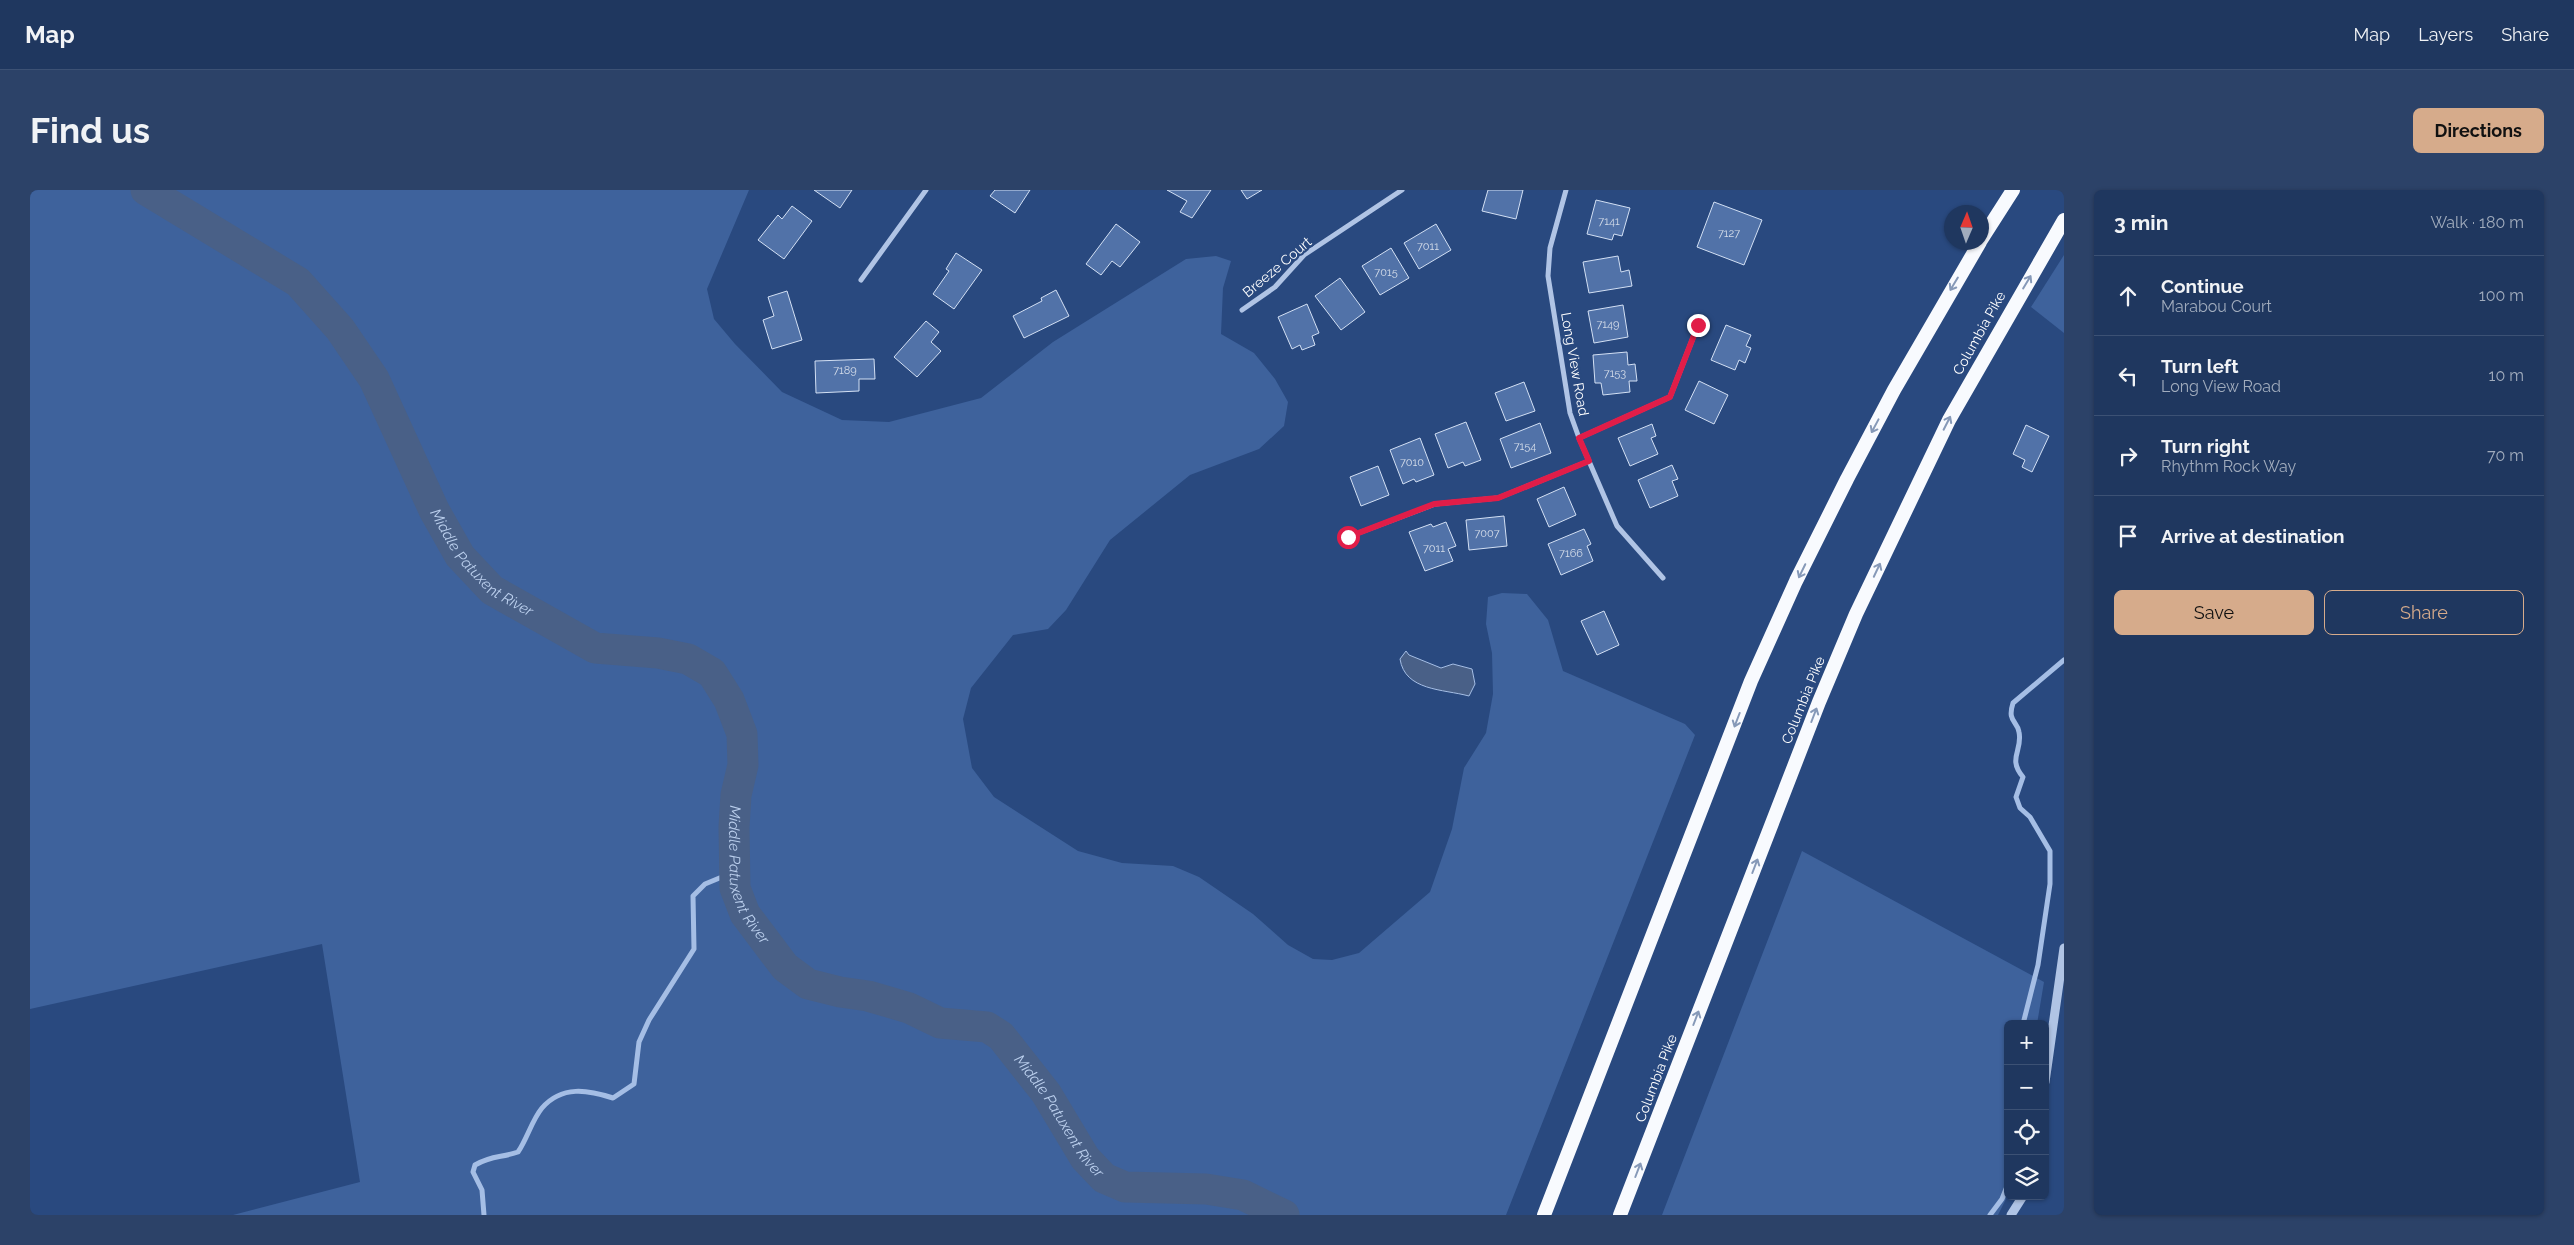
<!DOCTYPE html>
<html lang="en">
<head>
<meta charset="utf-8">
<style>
  :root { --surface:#1f375f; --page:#2c4268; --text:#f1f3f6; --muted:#a1acbd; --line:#3c5174; --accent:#d6ab8b }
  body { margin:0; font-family:Raleway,sans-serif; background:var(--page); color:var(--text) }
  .controls { position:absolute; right:15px; bottom:15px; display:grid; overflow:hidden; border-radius:8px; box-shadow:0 1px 4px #0004 }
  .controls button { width:45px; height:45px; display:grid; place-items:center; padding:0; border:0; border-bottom:1px solid var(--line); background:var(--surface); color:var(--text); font:25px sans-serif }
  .compass { position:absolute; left:1914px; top:15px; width:45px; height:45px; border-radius:50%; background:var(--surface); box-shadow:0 1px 4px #0004; rotate:2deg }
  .stop { position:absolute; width:15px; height:15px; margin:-11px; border:4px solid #e11d48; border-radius:50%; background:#fff }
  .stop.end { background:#e11d48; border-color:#fff; box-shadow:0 1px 5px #0008 }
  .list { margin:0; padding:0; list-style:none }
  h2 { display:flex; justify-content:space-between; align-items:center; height:65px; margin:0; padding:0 20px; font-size:21px }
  h2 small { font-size:16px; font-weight:400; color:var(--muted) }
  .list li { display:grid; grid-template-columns:32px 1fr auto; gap:15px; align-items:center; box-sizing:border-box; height:80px; padding:0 20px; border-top:1px solid var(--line) }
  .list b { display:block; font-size:19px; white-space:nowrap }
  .list p { margin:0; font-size:16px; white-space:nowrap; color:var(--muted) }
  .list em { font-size:16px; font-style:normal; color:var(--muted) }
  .actions { display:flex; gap:10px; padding:15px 20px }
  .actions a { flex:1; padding:11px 0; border:1px solid var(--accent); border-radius:8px; text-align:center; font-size:18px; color:var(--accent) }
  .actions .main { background:var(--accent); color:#111 }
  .icon { flex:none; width:28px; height:28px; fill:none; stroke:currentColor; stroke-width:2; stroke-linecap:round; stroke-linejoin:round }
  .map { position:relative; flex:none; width:2034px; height:1025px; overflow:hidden; border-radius:8px }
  header { display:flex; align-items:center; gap:30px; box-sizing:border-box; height:70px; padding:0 25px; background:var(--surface); border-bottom:1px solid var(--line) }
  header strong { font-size:24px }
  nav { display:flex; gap:28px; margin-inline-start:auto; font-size:18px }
  .intro { display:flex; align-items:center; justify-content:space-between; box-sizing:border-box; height:120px; padding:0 30px }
  h1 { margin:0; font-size:35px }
  .button { padding:12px 22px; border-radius:8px; background:var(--accent); color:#111; font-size:18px; font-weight:700 }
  main { display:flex; gap:30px; padding:0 30px }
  aside { flex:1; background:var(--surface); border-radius:8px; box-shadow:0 1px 4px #0004 }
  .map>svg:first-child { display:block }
  .green { fill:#3e629c }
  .water { fill:#496087; stroke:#a5bee5 }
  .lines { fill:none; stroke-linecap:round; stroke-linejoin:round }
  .stream { stroke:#a5bee5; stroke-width:5 }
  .river { stroke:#496087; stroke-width:31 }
  .building { fill:#5172a8; stroke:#d3e0f4 }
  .minor { stroke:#b0c4e5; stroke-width:5 }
  .tertiary { stroke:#b0c4e5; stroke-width:9 }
  .trunk { stroke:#f8fafe; stroke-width:14 }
  .oneway { stroke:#8699b8 }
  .route { stroke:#e11d48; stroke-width:6 }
  .labels { text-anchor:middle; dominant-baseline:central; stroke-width:4.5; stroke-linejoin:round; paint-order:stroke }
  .number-label { font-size:11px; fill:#d4dce9 }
  .street-label { font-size:14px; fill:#fff; stroke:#29497f }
  .water-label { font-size:15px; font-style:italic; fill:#bbcfed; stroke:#29497f }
</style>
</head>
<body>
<header>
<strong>Map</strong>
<nav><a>Map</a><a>Layers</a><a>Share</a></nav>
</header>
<div class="intro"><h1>Find us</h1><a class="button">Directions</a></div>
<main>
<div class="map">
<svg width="2034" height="1025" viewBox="0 0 2034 1025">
  <rect width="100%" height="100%" fill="#29497f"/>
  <path class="green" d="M0,0H719L677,99L684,129L705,154L752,202L812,230L859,232L951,208L1023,152L1156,69L1186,66L1201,71L1193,98L1191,144L1224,163L1245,189L1258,212L1254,236L1229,259L1160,285L1080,350L1036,420L1018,439L983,445L941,498L933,529L942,578L964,607L1048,661L1092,673L1143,676L1169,687L1223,724L1258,755L1283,769L1302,770L1329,763L1400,702L1422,639L1434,578L1456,543L1463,504L1462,463L1456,434L1458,407L1472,403L1497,404L1518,430L1533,481L1655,534L1665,545L1476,1025H203L330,992L292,754L0,819Z
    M2034,65V143L2001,117Z
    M1772,661L2014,792L2007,834H1978V1005L1968,1025H1632Z"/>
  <path class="water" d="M1376,461L1379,465L1411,478L1423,474L1442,479L1445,494L1439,506C1413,499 1375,501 1370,469Z"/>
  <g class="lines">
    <path class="stream" d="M1993,834L2008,775L2020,694V661L2000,627L1990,618L1986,607L1993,587C1977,568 1993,561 1989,542C1987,530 1977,532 1983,513L2034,470
      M454,1025L452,1000L443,982L445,975C462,965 471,968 488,962C497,949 502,930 512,918C532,895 558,900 583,908L604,894L609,852L619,830L664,759L663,706L675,694L704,682
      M1960,1025L1972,1009L1978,994"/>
    <path class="river" id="s1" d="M116,0L268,92L310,139L344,189L404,320L430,366L462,400L565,458L628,463L658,469L682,483L699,510L712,544L713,575L706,605L704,637L705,698L715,724L755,777L778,794L810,802L838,806L879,818L910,833L957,837L971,846L1016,903L1055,968L1074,988L1095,997L1176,999L1213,1005L1254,1025"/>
  </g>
  <path class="building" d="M784,0H822L810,18Z
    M965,0H1000L985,23L960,6Z
    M1137,0H1181L1162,28L1150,22L1157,11Z
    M1211,0H1232L1217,9Z
    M1458,0H1493L1486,29L1452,21Z
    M1566,10L1600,18L1592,46L1584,44L1582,50L1557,44Z
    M1684,12L1732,30L1714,75L1667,57Z
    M762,16L782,31L754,69L728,50L748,25L752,29Z
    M1086,34L1110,52L1090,77L1082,71L1071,85L1056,74Z
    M1406,34L1421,60L1389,79L1374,53Z
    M1361,58L1379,88L1350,105L1332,76Z
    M926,63L952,80L924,119L903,104L919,81L916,79Z
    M1588,66L1591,82L1599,80L1602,96L1559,103L1553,72Z
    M1310,88L1335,122L1311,140L1285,106Z
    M1026,100L1039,126L994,148L983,126L1012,111L1011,108Z
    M757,101L772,150L742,159L733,130L744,126L738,107Z
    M1277,114L1289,143L1282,146L1285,155L1272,160L1270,155L1262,159L1248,127Z
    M1593,115L1598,147L1564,153L1558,121Z
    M896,131L909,142L901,152L911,161L887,187L864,167Z
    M1696,135L1721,145L1716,156L1721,158L1715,173L1709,170L1705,180L1681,170Z
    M1597,162L1598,175L1605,174L1607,191H1599L1600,202L1573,205L1571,193H1565L1563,165Z
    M844,169L845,189H829V201L786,203L785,171Z
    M1669,191L1698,205L1684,234L1655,220Z
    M1494,192L1505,221L1476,231L1465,203Z
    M1436,232L1451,270L1435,276L1433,272L1418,278L1405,244Z
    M1510,233L1521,263L1481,278L1470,249Z
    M1622,234L1626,246L1621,248L1628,264L1600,276L1588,248Z
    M1996,235L2019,246L2002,282L1992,277L1995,270L1983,264Z
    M1390,248L1404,285L1386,292L1384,289L1373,294L1360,260Z
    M1642,275L1648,289L1642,291L1648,306L1620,318L1608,290Z
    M1348,276L1359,305L1331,316L1320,287Z
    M1534,297L1546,325L1519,337L1507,309Z
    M1474,326L1477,356L1439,360L1436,330Z
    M1416,332L1426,356L1418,359L1423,371L1395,381L1379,342L1401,334L1403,337Z
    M1554,339L1561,354L1557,356L1563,371L1531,385L1518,354Z
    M1574,421L1589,455L1567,465L1551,431Z"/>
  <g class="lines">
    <path class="minor" d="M1536,0L1520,58L1518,86L1540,223L1549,248L1587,336L1633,388
      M831,90L896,0
      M1212,120L1245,97L1274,65L1372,0
      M1549,248L1640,207L1668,135
      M1318,347L1405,314L1468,308L1559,271"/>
    <path class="tertiary" d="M2015,892L2034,758
      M1981,1025L1993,1006"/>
    <path class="trunk" d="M1951,50L1983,0
      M1514,1025L1721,491L1766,391L1817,289L1864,200L1950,52
      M1590,1025L1789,512L1826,424L1919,230L2034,30"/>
  </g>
  <defs><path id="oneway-shaft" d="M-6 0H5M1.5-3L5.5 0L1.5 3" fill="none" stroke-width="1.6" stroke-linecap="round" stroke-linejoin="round" transform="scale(1.25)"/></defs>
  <g class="oneway">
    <use href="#oneway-shaft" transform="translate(1997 92) rotate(-59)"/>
    <use href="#oneway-shaft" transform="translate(1924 94) rotate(121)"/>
    <use href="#oneway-shaft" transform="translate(1917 233) rotate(-63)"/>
    <use href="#oneway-shaft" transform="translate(1845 236) rotate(118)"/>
    <use href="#oneway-shaft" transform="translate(1847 380) rotate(-65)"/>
    <use href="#oneway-shaft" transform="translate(1772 381) rotate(116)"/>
    <use href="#oneway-shaft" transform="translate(1784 525) rotate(-69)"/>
    <use href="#oneway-shaft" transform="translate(1707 530) rotate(111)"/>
    <use href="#oneway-shaft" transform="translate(1725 676) rotate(-69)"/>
    <use href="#oneway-shaft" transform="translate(1666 828) rotate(-69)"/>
    <use href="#oneway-shaft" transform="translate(1608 980) rotate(-69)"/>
  </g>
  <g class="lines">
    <path class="route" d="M1318,347L1404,314L1468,308L1559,271L1549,248L1640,207L1668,135"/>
  </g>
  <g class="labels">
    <g class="number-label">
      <text x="1579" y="31">7141</text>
      <text x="1699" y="43">7127</text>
      <text x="1398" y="56">7011</text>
      <text x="1356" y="82">7015</text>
      <text x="1578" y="134">7149</text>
      <text x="815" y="180">7189</text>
      <text x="1585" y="183">7153</text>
      <text x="1495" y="256">7154</text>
      <text x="1382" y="272">7010</text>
      <text x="1457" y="343">7007</text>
      <text x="1404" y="358">7011</text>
      <text x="1541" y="363">7166</text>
    </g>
    <g class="street-label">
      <text transform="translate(1247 77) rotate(-40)">Breeze Court</text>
      <text transform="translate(1949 143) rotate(-61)">Columbia Pike</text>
      <text transform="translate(1545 174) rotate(80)">Long View Road</text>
      <text transform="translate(1773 510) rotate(-68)">Columbia Pike</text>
      <text transform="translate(1626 888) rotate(-69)">Columbia Pike</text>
    </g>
    <g class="water-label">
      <text stroke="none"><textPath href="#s1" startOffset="518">Middle Patuxent River</textPath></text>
      <text stroke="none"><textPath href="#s1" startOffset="998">Middle Patuxent River</textPath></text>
      <text stroke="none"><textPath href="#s1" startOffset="1432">Middle Patuxent River</textPath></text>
    </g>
  </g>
</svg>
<div class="controls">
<button>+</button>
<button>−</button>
<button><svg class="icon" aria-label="locate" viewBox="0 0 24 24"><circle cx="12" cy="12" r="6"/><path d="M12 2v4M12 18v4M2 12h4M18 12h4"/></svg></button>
<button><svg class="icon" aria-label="layers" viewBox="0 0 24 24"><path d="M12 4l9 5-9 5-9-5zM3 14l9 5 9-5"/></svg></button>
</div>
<svg class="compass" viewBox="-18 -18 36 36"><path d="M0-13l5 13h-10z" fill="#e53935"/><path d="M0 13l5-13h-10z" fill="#a1acbd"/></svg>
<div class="stop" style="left:1318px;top:347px"></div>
<div class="stop end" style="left:1668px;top:135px"></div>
</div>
<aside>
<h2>3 min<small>Walk · 180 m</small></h2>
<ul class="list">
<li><svg class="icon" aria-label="ahead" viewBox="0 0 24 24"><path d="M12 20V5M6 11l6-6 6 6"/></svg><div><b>Continue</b><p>Marabou Court</p></div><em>100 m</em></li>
<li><svg class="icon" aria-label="left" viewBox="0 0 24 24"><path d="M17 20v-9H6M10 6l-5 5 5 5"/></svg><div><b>Turn left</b><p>Long View Road</p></div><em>10 m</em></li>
<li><svg class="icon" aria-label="right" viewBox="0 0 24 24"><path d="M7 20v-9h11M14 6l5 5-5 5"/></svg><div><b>Turn right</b><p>Rhythm Rock Way</p></div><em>70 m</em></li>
<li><svg class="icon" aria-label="arrive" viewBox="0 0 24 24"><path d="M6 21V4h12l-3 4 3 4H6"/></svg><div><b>Arrive at destination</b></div></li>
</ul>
<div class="actions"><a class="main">Save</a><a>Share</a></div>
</aside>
</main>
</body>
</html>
